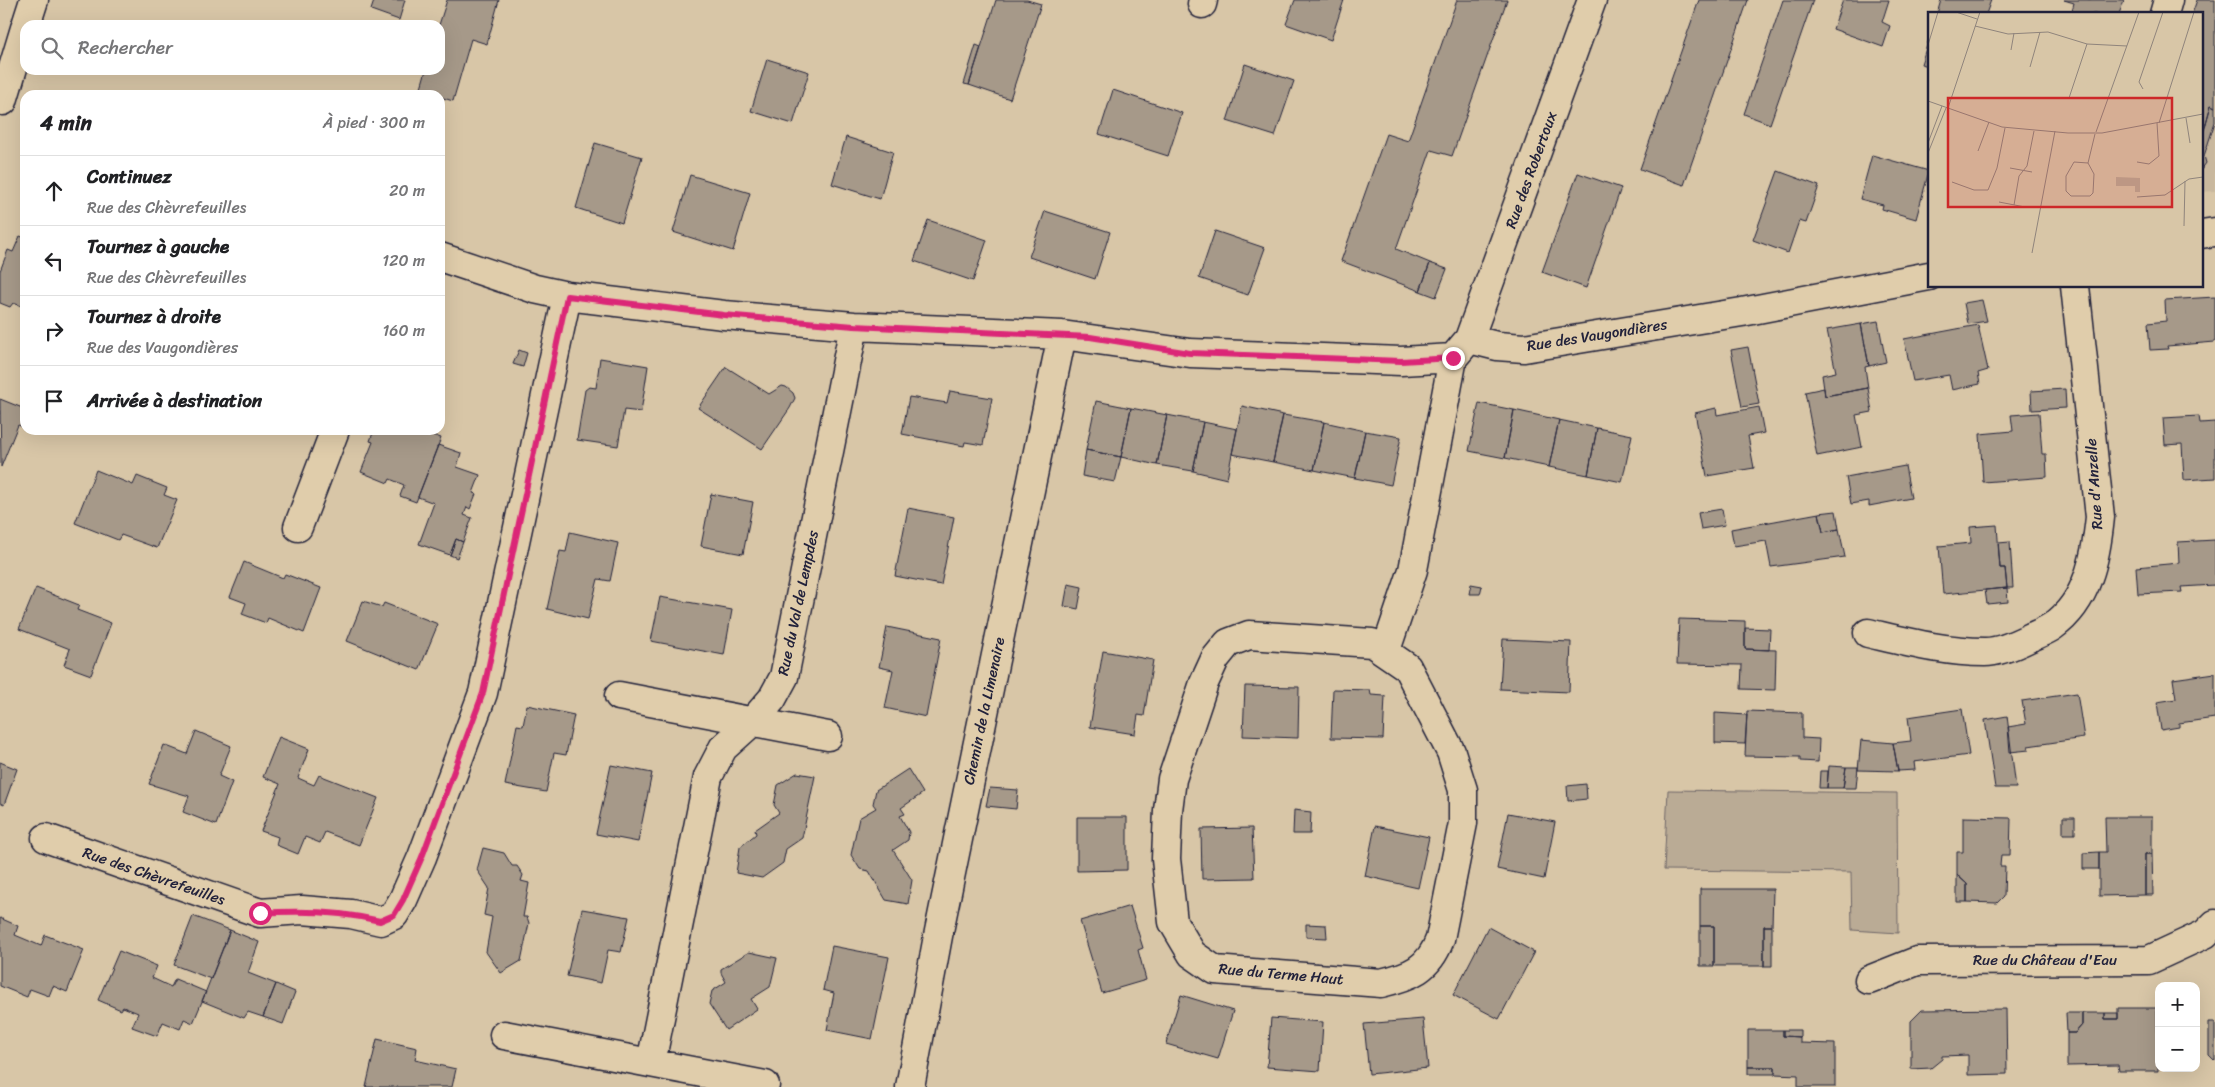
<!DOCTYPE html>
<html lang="fr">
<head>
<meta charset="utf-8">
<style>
  :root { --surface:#fff; --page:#f2f2f2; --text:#202124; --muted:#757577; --line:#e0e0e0 }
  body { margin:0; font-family:Sriracha,sans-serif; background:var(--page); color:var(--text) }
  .controls { position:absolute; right:15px; bottom:15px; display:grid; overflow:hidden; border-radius:10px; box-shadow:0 5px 20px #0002 }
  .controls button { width:45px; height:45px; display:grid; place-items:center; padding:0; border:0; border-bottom:1px solid var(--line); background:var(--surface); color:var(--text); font:25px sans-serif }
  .stop { position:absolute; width:15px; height:15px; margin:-11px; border:4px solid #db2777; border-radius:50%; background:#fff }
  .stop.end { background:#db2777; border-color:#fff; box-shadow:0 1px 5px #0008 }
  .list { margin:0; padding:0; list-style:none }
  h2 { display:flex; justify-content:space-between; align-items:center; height:65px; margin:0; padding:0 20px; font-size:21px }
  h2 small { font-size:16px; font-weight:400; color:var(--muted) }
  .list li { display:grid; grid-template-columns:32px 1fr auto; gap:15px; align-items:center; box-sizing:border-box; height:70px; padding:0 20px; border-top:1px solid var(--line) }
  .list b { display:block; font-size:19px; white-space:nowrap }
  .list p { margin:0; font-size:16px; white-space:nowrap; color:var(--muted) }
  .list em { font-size:16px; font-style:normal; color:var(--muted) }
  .icon { flex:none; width:28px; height:28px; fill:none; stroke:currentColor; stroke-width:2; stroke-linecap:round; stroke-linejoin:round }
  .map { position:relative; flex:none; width:2215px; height:1087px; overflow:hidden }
  .search { position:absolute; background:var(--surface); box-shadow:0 5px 20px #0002; left:20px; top:20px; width:425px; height:55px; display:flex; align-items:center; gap:12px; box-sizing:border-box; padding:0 18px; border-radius:15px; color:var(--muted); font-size:19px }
  .panel { position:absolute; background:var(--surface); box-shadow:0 5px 20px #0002; left:20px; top:90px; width:425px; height:345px; border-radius:15px }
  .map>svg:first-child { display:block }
  .built { fill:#c9b89e }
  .green { fill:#baab95; stroke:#6e6668 }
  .building { fill:#a69989; stroke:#22223b }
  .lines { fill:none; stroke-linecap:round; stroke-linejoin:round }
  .minor-casing { stroke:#22223b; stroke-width:31 }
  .minor { stroke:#e0cdab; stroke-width:28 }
  .route { stroke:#db2777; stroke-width:6 }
  .labels { text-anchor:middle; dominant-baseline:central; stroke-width:4; stroke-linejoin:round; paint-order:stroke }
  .street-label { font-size:15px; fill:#22223b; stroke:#e0cdab }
  .inset-road { fill:none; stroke:#8f847c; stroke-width:1 }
  .view { fill:#cd2829; fill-opacity:0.15; stroke:#cd2829; stroke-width:2.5 }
  .inset-edge { fill:none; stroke:#22223b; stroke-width:2.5 }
</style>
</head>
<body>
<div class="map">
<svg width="2215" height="1087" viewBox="0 0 2215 1087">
  <rect width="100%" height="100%" fill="#d8c6a7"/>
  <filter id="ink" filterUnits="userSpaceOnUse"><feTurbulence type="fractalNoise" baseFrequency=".02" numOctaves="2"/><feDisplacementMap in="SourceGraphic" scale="10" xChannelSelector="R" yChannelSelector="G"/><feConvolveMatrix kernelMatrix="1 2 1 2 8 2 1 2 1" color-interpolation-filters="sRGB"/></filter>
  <g filter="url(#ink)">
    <path class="built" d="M2197,0H2215V191L2201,192V14H2192Z"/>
    <path class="green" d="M1668,790L1897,793L1898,933L1852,930L1851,872L1664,870Z"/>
    <path class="building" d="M372,0H405L399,20L371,10L374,1Z
      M447,0H499L487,44L471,39L453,101L440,97V95L420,91L426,70H440L439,25Z
      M996,0H1027L1041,4L1010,99L969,85Z
      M1295,0H1344L1331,40L1286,24Z
      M1457,0H1507L1452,156L1431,150L1396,249L1430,263L1420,291L1341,261L1386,134L1408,141Z
      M1699,0H1748L1684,185L1640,169Z
      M1783,0H1813L1770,124L1744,114Z
      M1843,0H1889L1882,22L1890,26L1883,47L1833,29Z
      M1941,0H1991L1986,14H1937Z
      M2064,0H2124L2119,14H2071L2074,3Z
      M2197,0H2215V107L2211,105L2201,141V14H2192Z
      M1929,39V66L1921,64Z
      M976,45L981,47L969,85L964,84Z
      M767,59L809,72L793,124L751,111Z
      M1245,64L1294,81L1275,136L1227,121Z
      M1113,90L1182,113L1168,156L1099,134Z
      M2211,105L2215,107V122L2204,156L2206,163L2201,170V141Z
      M846,137L893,152L880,199L832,184Z
      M595,143L642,157L622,223L576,208Z
      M1872,155L1929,171L1916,219L1882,209L1883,205L1860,199Z
      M1778,171L1819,186L1806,223L1799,221L1788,253L1753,240Z
      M1578,173L1621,188L1586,288L1542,272Z
      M690,175L750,193L733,251L673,232Z
      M1045,211L1110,232L1095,279L1029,257Z
      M928,220L987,240L973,281L914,261Z
      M1215,231L1265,248L1248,295L1199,278Z
      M20,236L25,238V307L13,303L10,307L0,303V271L8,250L13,252Z
      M1430,263L1447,269L1436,297L1420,291Z
      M2215,297V342L2167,346L2168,349L2150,350L2148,323L2166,321L2165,300Z
      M1982,300L1987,321L1968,324L1964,303Z
      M1878,321L1886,362L1869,366L1861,324Z
      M1861,324L1869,366L1865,367L1868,388L1825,396L1822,375L1836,372L1827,330Z
      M1978,325L1988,370L1978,373L1980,384L1952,390L1949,375L1913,381L1904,339Z
      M1748,347L1759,404L1742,407L1731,350Z
      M519,350L527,353L523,367L513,364Z
      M600,358L648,366L641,412L624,410L618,446L577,440L585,390L589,387L596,388Z
      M726,367L769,394L782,386L786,387L793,393L795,398L790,408L762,449L698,408Z
      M1824,388L1825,396L1868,388L1872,412L1856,415L1862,447L1817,456L1805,392Z
      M2065,389L2066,408L2032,410L2031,391Z
      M950,391L992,398L983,445L965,442L964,446L902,434L909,397L947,403Z
      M0,399L25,409V428L18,425L1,467Z
      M1096,401L1131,408L1121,457L1086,450Z
      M1479,403L1514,410L1505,458L1469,451Z
      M1242,406L1283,415L1273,462L1232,454Z
      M1759,407L1764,433L1748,436L1754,468L1707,476L1695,413L1716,408L1717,415Z
      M1131,408L1167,415L1157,465L1121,457Z
      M1514,410L1559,420L1549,467L1505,458Z
      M2039,413L2042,454H2046L2047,477L1983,482L1980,434L2013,431L2011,415Z
      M1167,415L1203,422L1193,471L1157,465Z
      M1283,415L1324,422L1314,470L1273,462Z
      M2199,416L2200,423L2215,422V478L2184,480L2182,444L2165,445L2163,418Z
      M1559,420L1597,428L1588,475L1549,467Z
      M1203,422L1237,429L1227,479L1193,471Z
      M1324,422L1365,431L1355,478L1314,470Z
      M1597,428L1632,435L1622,482L1588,475Z
      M374,430H428L427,433L441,438L416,502L400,496L404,485L390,479L388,483L361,472L373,442L370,441Z
      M1365,431L1401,437L1391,485L1355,478Z
      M438,445L461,453L457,467L480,475L473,493L476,494L470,509L467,507L464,515L472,518L463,542L456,539L450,555L419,544L434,503L418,497Z
      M1086,450L1121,457L1115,482L1082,476Z
      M1905,466L1911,498L1869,506V501L1851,504L1846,477Z
      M96,470L133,485L137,476L167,488L164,495L177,500L157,548L121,535L118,540L75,523Z
      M711,494L753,502L743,554L701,546Z
      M908,508L954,517L941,585L895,576Z
      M1722,509L1725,525L1701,529L1698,513Z
      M1836,511L1839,529L1823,532L1819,513Z
      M1819,513L1823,532L1839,529L1845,557L1771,567L1766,541L1734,546L1731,529Z
      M1997,525L2000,568H2005L2007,588L1943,594L1939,546L1971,543L1970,527Z
      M570,532L618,543L610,581L598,579L588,619L547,609L560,551L566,552Z
      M456,539L463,542L457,558L450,555Z
      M2215,540V585L2181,587L2182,592L2138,594L2136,567L2179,563L2178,542Z
      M2010,542L2013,588H2007L2005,568H2000L1998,543Z
      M244,562L283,578L285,574L321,588L304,633L268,618L266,623L242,614L246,603L230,597Z
      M1068,584L1082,587L1078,609L1064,606Z
      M1471,584L1482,586L1480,594H1469Z
      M36,588L79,605L77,610L111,623L91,675L64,665L70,649L19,629Z
      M2007,588L2008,602L1987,604L1985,590Z
      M660,597L732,610L724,655L651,641Z
      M363,601L382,607L384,603L438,624L419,670L347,641Z
      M1679,619L1745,621V649L1776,650L1775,690L1741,689L1742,665L1677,664Z
      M887,627L941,638L926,717L885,708L893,670L879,667Z
      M1745,628L1770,629L1769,650L1745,649Z
      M1503,639L1571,642L1569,692L1500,689Z
      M1103,651L1153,660L1144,716L1138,715L1135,734L1090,727Z
      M2215,673V718L2179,723V727L2161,730L2157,702L2176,699L2173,679Z
      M1245,686L1299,687L1298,738L1243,736Z
      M1333,689L1370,690L1371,695L1385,696L1383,739L1331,738Z
      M2077,693L2084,738L2028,746L2029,750L2010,752L2008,727L2026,724L2022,701Z
      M527,705L574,715L566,755L554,753L546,792L505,785L517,725L523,726Z
      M1962,709L1969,755L1914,762L1915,770L1898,771L1893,743L1911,741L1908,717Z
      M1747,711L1802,713V738L1819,739L1818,762L1800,761V757L1745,756Z
      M1715,713L1747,715L1745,744L1715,743Z
      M2007,716L2016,788H1995L1985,720Z
      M196,731L231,746L219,776L232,782L216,825L183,812L189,796L149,784L164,745L187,754Z
      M279,737L309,749L298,778L314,785L319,775L378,798L359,845L325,832L320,843L305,837L298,854L276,845L278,837L261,831L280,784L263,777Z
      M1861,740L1893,743L1898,771L1858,770Z
      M0,762L17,769L4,805L0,803Z
      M611,765L652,773L638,842L596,834Z
      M1829,766L1846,767L1843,788H1827Z
      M1846,767H1858L1856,788H1843Z
      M908,769L923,793L901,808L905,814L900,816L909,832L908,840L893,850L912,880L908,904L886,900L869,871L860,869L851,855L859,818L876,808L873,804L876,790Z
      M1820,771H1828L1827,788H1819Z
      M797,773L815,776L802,838L786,849L783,863L762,878L736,873L740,847L756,834L755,830L779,813L774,805L778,785Z
      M1586,784L1587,799L1568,801L1567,786Z
      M990,788L1018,790L1016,809L986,806Z
      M1294,810L1311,812L1310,834H1293Z
      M1508,813L1555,822L1544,879L1497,869Z
      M1077,817H1127V870L1077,871Z
      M1963,817L2011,818L2010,855H2001L2000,866H2005L2004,896L1997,903L1967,902V884L1957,875V852H1963Z
      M2063,817H2075V834H2063Z
      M2105,817H2152V854H2145V895L2099,896V852H2106Z
      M1375,826L1429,837L1418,888L1365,876Z
      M1252,828L1254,878L1202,879L1201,829Z
      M483,848L504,853L512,866H517L523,875L521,881L529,883L523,917H527L529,923L521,961L501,973L486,952L492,917L484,915L489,888L477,870Z
      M2099,852V869H2083V853Z
      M2145,854H2152L2153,895H2145Z
      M1957,875L1967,884V902H1957Z
      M1700,889H1773L1772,926H1764V966H1714V926H1700Z
      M1130,906L1143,948L1138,950L1146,980L1102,993L1080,921Z
      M582,909L629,917L621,952L608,950L601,983L567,976Z
      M193,916L230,930L211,979L174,965Z
      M0,918L18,926L15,935L41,946L45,935L84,950L67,992L53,986L49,996L30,989L27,997L0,986Z
      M1306,924L1326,925L1327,938L1306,937Z
      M1700,926H1714V966H1700Z
      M1764,926H1772V966H1764Z
      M1488,927L1534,952L1499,1019L1453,995Z
      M230,930L259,942L248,973L276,984L263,1017L248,1012L244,1018L202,1001Z
      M832,946L889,957L872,1039L827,1030L834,993L823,990Z
      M119,951L157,966L152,978L171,987L175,979L206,992L193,1023L184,1019L180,1029L163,1022L157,1036L132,1027L138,1013L123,1007L121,1010L98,1000Z
      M749,952L777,958L770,987L751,999L757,1009L726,1030L709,1004L712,991L726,982L721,973V969Z
      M276,984L295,992L283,1024L263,1017Z
      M1181,995L1233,1011L1218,1059L1166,1044Z
      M2118,1008H2157L2158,1071H2119L2118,1065L2067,1066V1033H2075L2082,1025V1013H2105V1019H2118Z
      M2006,1009L2007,1074L1968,1075V1055L1942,1056V1059L1931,1068L1911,1069V1021L1922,1010Z
      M2066,1013H2082V1025L2075,1033H2067Z
      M2105,1013H2118V1019H2105Z
      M1271,1018L1323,1022L1320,1071L1267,1067Z
      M1423,1019L1428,1068L1369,1074L1364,1024Z
      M2209,1022H2215V1061L2209,1055Z
      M1748,1030H1783V1036L1800,1037V1043L1835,1044V1087H1798V1075L1775,1074V1067H1748Z
      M1783,1030H1800V1037L1783,1036Z
      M377,1039L417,1048L415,1060L456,1069L452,1087H366Z
      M1748,1067H1775V1074H1748Z"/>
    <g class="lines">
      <g class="minor-casing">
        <path id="minor" d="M1202,4L1203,0
          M2164,14L2168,0
          M26,25L34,0
          M3,101L25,28
          M2201,234L2215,232
          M440,257L535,289L567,296L724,315L854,326L1062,335L1190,353L1401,361L1453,358L1469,339L1497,346L1524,348L1742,312L1929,276
          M1469,339L1592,0
          M298,527L335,430
          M1868,633C1907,642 1945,652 1985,652C1999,652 2017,644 2029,638C2037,634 2046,631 2053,626C2088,601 2096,557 2100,517L2075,286
          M1249,635L1372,643L1407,667L1451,752L1463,790V823L1440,939C1429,969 1411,976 1381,983L1215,970L1192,954L1173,922L1166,859L1168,810L1172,779L1204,683L1215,659L1228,643Z
          M1386,650L1413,570L1453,358
          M619,696L828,736
          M46,838L260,913L302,910L351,914L381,921L394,915L403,900L422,857L483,693L567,296
          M1869,980L1917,961L2149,960L2205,934L2215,924
          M504,1035L765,1085
          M651,1063L708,777L723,748L753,721L772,699L784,677L854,326
          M910,1087L938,936L1062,335"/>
      </g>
      <use href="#minor" class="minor"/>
    </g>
  </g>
  <g class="lines" filter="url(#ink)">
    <path class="route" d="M260,913C302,910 340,911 380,921L394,915L403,900L422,857L483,693L567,296L724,315L854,326L1090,337L1190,353L1401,361L1453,358"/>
  </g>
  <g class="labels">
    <g class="street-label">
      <text transform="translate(1531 170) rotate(-70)">Rue des Robertoux</text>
      <text transform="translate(1597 335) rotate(-9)">Rue des Vaugondières</text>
      <text transform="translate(2094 484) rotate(-94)">Rue d'Anzelle</text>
      <text transform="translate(798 603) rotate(-78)">Rue du Val de Lempdes</text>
      <text transform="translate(984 711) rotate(-78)">Chemin de la Limenaire</text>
      <text transform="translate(154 876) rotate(19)">Rue des Chèvrefeuilles</text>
      <text x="2045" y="960">Rue du Château d'Eau</text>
      <text transform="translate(1281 974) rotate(5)">Rue du Terme Haut</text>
    </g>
  </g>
  <g transform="translate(1928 12)">
    <rect width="275" height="275" fill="#d8c6a7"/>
    <path d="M188,165L212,166V180H207V174H188Z" fill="#baab95"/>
    <path class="inset-road" d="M28,0L49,7M47,14L80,22L120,20L159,32L199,34M0,33L10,0M83,38L86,21M102,55L112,20M215,77L211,70L235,0M141,86L159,32M0,89L74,115L140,121H174L275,102M20,96L52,0M258,106L262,131M231,111L266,0M168,120L211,0M0,131L14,94M50,139L61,110M0,141L18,96M146,150L160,151L166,162L165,181L162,184H143L138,179V164ZM209,150L221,152L231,144L229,111M160,151L167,122M82,156L104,160M24,170L46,178H60L69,156L77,116M209,185L237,183L261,167L275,165M71,190L97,195M86,193L91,164L99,154L106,119M256,214L257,169M104,241L127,119"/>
    <path class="view" d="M20,86H244V195H20Z"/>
    <rect width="275" height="275" class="inset-edge"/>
  </g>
</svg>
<div class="controls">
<button>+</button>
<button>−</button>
</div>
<div class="stop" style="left:260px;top:913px"></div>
<div class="stop end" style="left:1453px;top:358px"></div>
<div class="search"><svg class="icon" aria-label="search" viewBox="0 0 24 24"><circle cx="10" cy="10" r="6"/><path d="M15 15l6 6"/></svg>Rechercher</div>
<section class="panel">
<h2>4 min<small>À pied · 300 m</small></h2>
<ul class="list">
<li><svg class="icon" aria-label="ahead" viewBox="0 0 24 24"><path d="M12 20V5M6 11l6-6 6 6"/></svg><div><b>Continuez</b><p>Rue des Chèvrefeuilles</p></div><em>20 m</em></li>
<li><svg class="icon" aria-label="left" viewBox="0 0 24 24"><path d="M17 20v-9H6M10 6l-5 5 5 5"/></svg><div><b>Tournez à gauche</b><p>Rue des Chèvrefeuilles</p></div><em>120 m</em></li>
<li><svg class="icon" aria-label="right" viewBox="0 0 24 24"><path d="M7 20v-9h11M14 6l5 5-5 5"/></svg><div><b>Tournez à droite</b><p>Rue des Vaugondières</p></div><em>160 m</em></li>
<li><svg class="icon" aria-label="arrive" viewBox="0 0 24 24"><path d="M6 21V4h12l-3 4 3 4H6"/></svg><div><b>Arrivée à destination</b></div></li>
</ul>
</section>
</div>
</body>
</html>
